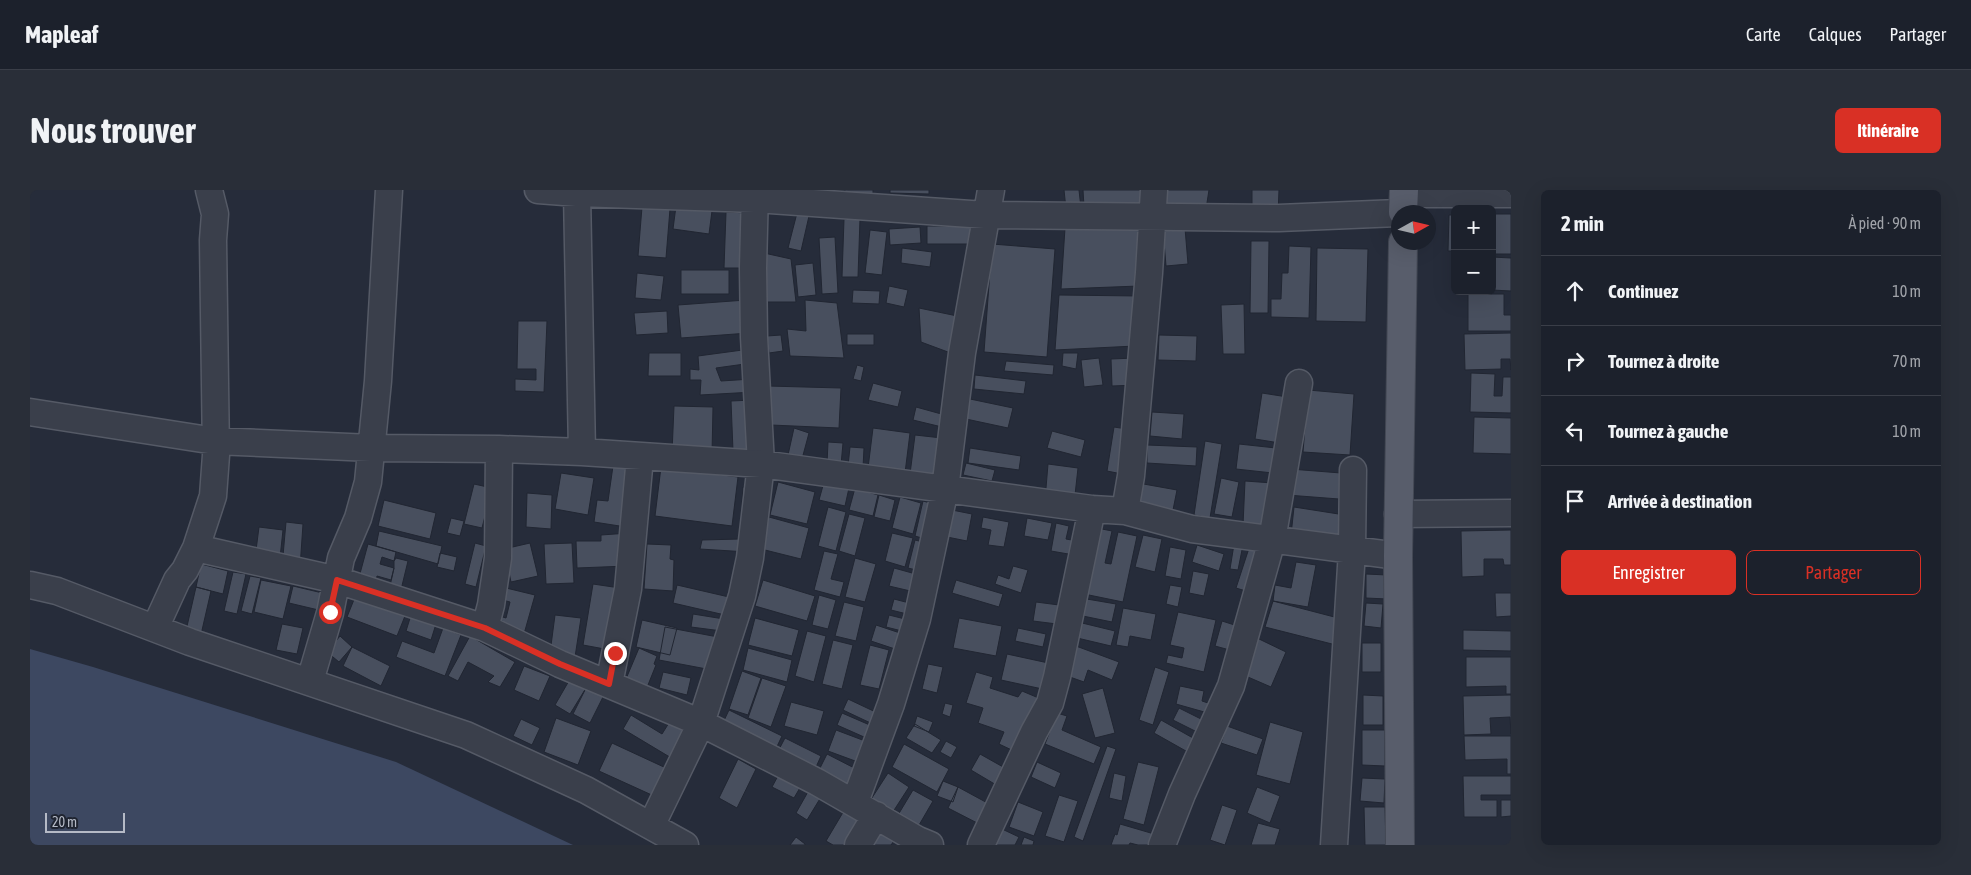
<!DOCTYPE html>
<html lang="fr">
<head>
<meta charset="utf-8">
<style>
  :root { --surface:#1c212c; --page:#292e38; --text:#f1f3f6; --muted:#a0a3a9; --line:#3a3e48; --accent:#d93025 }
  body { margin:0; font-family:"Asap Condensed",sans-serif; background:var(--page); color:var(--text) }
  .controls { position:absolute; right:15px; top:15px; display:grid; overflow:hidden; border-radius:8px; box-shadow:0 5px 20px #0002 }
  .controls button { width:45px; height:45px; display:grid; place-items:center; padding:0; border:0; border-bottom:1px solid var(--line); background:var(--surface); color:var(--text); font:25px sans-serif }
  .compass { position:absolute; left:1361px; top:15px; width:45px; height:45px; border-radius:50%; background:var(--surface); box-shadow:0 5px 20px #0002; rotate:82deg }
  .scale { position:absolute; left:15px; bottom:12px; width:80px; box-sizing:border-box; padding-left:5px; border:2px solid #b5bac6; border-top:0; font-size:14px; line-height:18px; white-space:nowrap; color:#b5bac6; -webkit-text-stroke:4px #1f2430; paint-order:stroke }
  .stop { position:absolute; width:15px; height:15px; margin:-11px; border:4px solid #d93025; border-radius:50%; background:#fff }
  .stop.end { background:#d93025; border-color:#fff; box-shadow:0 1px 5px #0008 }
  .list { margin:0; padding:0; list-style:none }
  h2 { display:flex; justify-content:space-between; align-items:center; height:65px; margin:0; padding:0 20px; font-size:21px }
  h2 small { font-size:16px; font-weight:400; color:var(--muted) }
  .list li { display:grid; grid-template-columns:32px 1fr auto; gap:15px; align-items:center; box-sizing:border-box; height:70px; padding:0 20px; border-top:1px solid var(--line) }
  .list b { display:block; font-size:19px; white-space:nowrap }
  .list em { font-size:16px; font-style:normal; color:var(--muted) }
  .actions { display:flex; gap:10px; padding:15px 20px }
  .actions a { flex:1; padding:11px 0; border:1px solid var(--accent); border-radius:8px; text-align:center; font-size:18px; color:var(--accent) }
  .actions .main { background:var(--accent); color:#fff }
  .icon { flex:none; width:28px; height:28px; fill:none; stroke:currentColor; stroke-width:2; stroke-linecap:round; stroke-linejoin:round }
  .map { position:relative; flex:none; width:1481px; height:655px; overflow:hidden; border-radius:8px }
  header { display:flex; align-items:center; gap:30px; box-sizing:border-box; height:70px; padding:0 25px; background:var(--surface); border-bottom:1px solid var(--line) }
  header strong { font-size:24px }
  nav { display:flex; gap:28px; margin-inline-start:auto; font-size:18px }
  .intro { display:flex; align-items:center; justify-content:space-between; box-sizing:border-box; height:120px; padding:0 30px }
  h1 { margin:0; font-size:35px }
  .button { padding:12px 22px; border-radius:8px; background:var(--accent); color:#fff; font-size:18px; font-weight:700 }
  main { display:flex; gap:30px; padding:0 30px }
  aside { flex:1; background:var(--surface); border-radius:8px; box-shadow:0 5px 20px #0002 }
  .map>svg:first-child { display:block }
  .water { fill:#3d4861 }
  .building { fill:#484f5e; stroke:#212632 }
  .lines { fill:none; stroke-linecap:round; stroke-linejoin:round }
  .minor-casing { stroke:#555a66; stroke-width:29 }
  .major-casing { stroke:#434854; stroke-width:30 }
  .minor { stroke:#3a3f4b; stroke-width:26 }
  .major { stroke:#585d6b; stroke-width:28 }
  .route { stroke:#d93025; stroke-width:6 }
</style>
</head>
<body>
<header>
<strong>Mapleaf</strong>
<nav><a>Carte</a><a>Calques</a><a>Partager</a></nav>
</header>
<div class="intro"><h1>Nous trouver</h1><a class="button">Itinéraire</a></div>
<main>
<div class="map">
<svg width="1481" height="655" viewBox="0 0 1481 655">
  <rect width="100%" height="100%" fill="#262c3a"/>
  <path class="water" d="M0,459L63,477L366,572L543,655H0Z"/>
  <path class="building" d="M815,0H843V12H814Z
    M860,0H899V4L860,3Z
    M1034,0H1049L1051,18L1036,19Z
    M1053,0H1116L1117,16L1054,17Z
    M1133,0H1179L1176,19L1130,21Z
    M1222,0H1249L1248,25H1222Z
    M646,16L682,21L679,44L643,39Z
    M612,17L640,19L636,68L608,66Z
    M696,22L719,23L717,78H694Z
    M767,23L779,26L771,61L758,58Z
    M1462,24H1481V64H1462Z
    M1419,25H1425V61H1418Z
    M814,29H830L828,87H812Z
    M897,36H944V54H897Z
    M890,37L891,53L860,55L859,39Z
    M1035,38L1112,39L1109,96L1031,99Z
    M1155,38L1158,74L1136,76L1133,39Z
    M840,40L857,42L852,85L835,83Z
    M805,47L808,103L792,104L789,48Z
    M1221,51H1239L1238,123H1220Z
    M962,54L1025,59L1017,167L954,162Z
    M1259,56L1281,57L1279,128L1241,127V109H1251L1252,83H1258Z
    M872,58L902,62L900,77L871,73Z
    M1287,58L1338,59L1336,132L1286,131Z
    M734,63L761,69L766,112H731Z
    M1462,67L1481,68V101L1462,100Z
    M783,73L786,105L768,107L765,75Z
    M651,80H699V104H651Z
    M607,83L634,86L631,110L605,108Z
    M859,96L878,100L874,117L856,113Z
    M823,100L850,101L849,114L822,113Z
    M1438,104H1474V125H1481V141H1438Z
    M1029,105L1108,106L1105,156L1025,160Z
    M716,110L719,143L651,148L648,115Z
    M775,110L807,113L814,168L760,166L757,139L776,141Z
    M1214,114L1215,164H1193L1191,115Z
    M889,118L932,127L926,165L891,152Z
    M637,121L638,143L606,145L604,123Z
    M488,131H517L514,202L485,201V189L506,190V179H487Z
    M1481,143V180L1480,169H1471V179L1435,180L1434,144Z
    M817,144H844V155H817Z
    M751,145L753,161L739,163L737,146Z
    M1129,145L1167,146L1166,171L1128,170Z
    M720,159L722,173L686,178L691,191L722,189L724,202L670,205L671,190H660V179L669,180L668,166Z
    M619,163H651V186H618Z
    M1033,163H1048L1046,179L1032,176Z
    M1069,168L1073,195L1054,197L1051,170Z
    M1105,168L1107,195L1082,196L1081,169Z
    M976,171L1024,175L1023,185L974,181Z
    M827,175L834,177L831,191L823,189Z
    M1441,183L1465,184L1464,206H1472L1473,187H1481V223L1440,222Z
    M945,185L996,191L994,204L944,199Z
    M843,193L872,201L868,217L838,210Z
    M738,196L811,198L809,238L741,235Z
    M1278,200L1324,204L1320,265L1273,262Z
    M1232,203L1264,208L1256,254L1225,249Z
    M940,209L983,218L978,238L936,229Z
    M723,210L725,260L703,261L701,211Z
    M644,216L683,217L682,264L642,263Z
    M886,217L915,225L912,237L883,230Z
    M1122,222L1154,224L1152,249L1120,246Z
    M1444,227L1481,228V264L1443,263Z
    M1084,237L1103,240L1097,285L1077,281Z
    M764,238L779,243L772,269L758,265Z
    M843,238L880,243L875,283L838,278Z
    M1022,241L1055,250L1051,267L1017,258Z
    M885,245L912,248L907,287L880,284Z
    M1175,251L1192,254L1180,328L1164,325Z
    M798,252L813,253L811,275L797,274Z
    M1209,254L1255,259L1252,284L1206,279Z
    M1117,255L1167,257L1166,276L1117,273Z
    M820,257L834,258L833,278L818,276Z
    M940,258L991,266L989,280L938,273Z
    M936,273L965,280L962,291L933,285Z
    M1018,274L1048,278L1044,314L1015,310Z
    M583,276L604,280L596,337L564,332L567,310L578,311Z
    M631,277L708,287L702,336L625,326Z
    M1260,279L1311,283L1309,309L1257,305Z
    M531,283L564,288L558,325L525,319Z
    M1191,288L1209,292L1202,327L1184,324Z
    M1215,291L1243,293L1241,336L1213,335Z
    M748,292L785,302L777,334L740,325Z
    M794,292L819,298L815,316L789,310Z
    M1108,293L1147,300L1143,320L1104,313Z
    M444,294L462,298L452,338L434,334Z
    M713,297L724,298L718,362L670,359L672,350L710,349Z
    M825,298L848,305L843,326L819,320Z
    M497,303L522,305L521,339L496,337Z
    M849,305L865,310L860,331L844,327Z
    M870,307L891,313L883,344L862,338Z
    M354,310L406,323L400,349L348,336Z
    M893,311L911,316L902,351L885,346Z
    M798,317L816,322L806,361L788,356Z
    M1264,317L1315,325L1311,352L1261,345Z
    M922,320L942,324L937,351L917,347Z
    M819,324L835,328L825,366L809,361Z
    M739,327L779,338L771,369L731,359Z
    M953,327L979,332L974,357L958,355L961,340L951,338Z
    M421,328L434,331L430,346L417,343Z
    M997,328L1022,333L1018,350L994,346Z
    M256,332L273,334L270,378L252,377Z
    M1026,333L1039,336L1036,349L1047,351L1044,365L1021,361Z
    M229,337L253,340L250,368H225Z
    M1067,338L1082,341L1075,373L1081,374L1088,342L1107,346L1093,412L1054,404Z
    M1481,340V375H1474L1473,369H1454V386L1432,387L1431,341Z
    M349,341L412,356L408,374L346,356Z
    M599,343L597,376L547,378L546,351H571V345Z
    M862,343L883,348L875,377L855,371Z
    M1113,345L1132,349L1125,382L1105,377Z
    M1205,348L1214,350L1208,380L1200,379Z
    M885,350L901,354L894,382L878,378Z
    M1221,352L1234,356L1219,402L1206,398Z
    M445,353L456,356L446,397L435,394Z
    M500,353L508,386L481,392L474,359Z
    M542,353L544,393L516,394L514,354Z
    M338,354L366,362L364,371L352,367L350,374L364,378L361,390L347,386L345,396L328,391Z
    M617,354L641,355L640,369L644,370L643,401L614,399Z
    M1167,355L1194,364L1189,381L1162,372Z
    M1140,357L1156,360L1151,389L1135,386Z
    M794,361L808,364L801,389L814,392L810,407L784,400Z
    M410,363L427,367L424,381L407,377Z
    M366,368L378,371L369,408L358,405L364,378V371Z
    M825,368L846,374L835,412L815,407Z
    M1266,372L1286,375L1278,417L1243,411L1245,395L1261,398Z
    M171,374L198,381L193,404L166,397Z
    M983,376L998,380L991,403L965,394L968,385L979,389Z
    M864,378L893,386L889,403L859,396Z
    M1163,381L1179,384L1174,406L1159,403Z
    M203,382L216,384L207,424L194,421Z
    M1336,384L1357,385V409L1336,408Z
    M220,386L231,388L222,424L211,421Z
    M231,390L261,396L253,429L224,422Z
    M733,390L785,406L777,431L725,416Z
    M926,390L973,404L969,417L922,403Z
    M563,394L590,398L580,460L553,455Z
    M647,395L699,407L695,425L643,413Z
    M1140,395L1152,397L1148,417L1136,414Z
    M263,396L301,405L297,422L259,413Z
    M166,397L181,401L170,449L155,445Z
    M472,397L505,405L494,444L460,434L463,424L476,428L480,412L469,409Z
    M1465,403H1481V426L1466,427Z
    M789,405L806,410L798,439L782,435Z
    M325,407L375,426L367,446L317,427Z
    M1051,408L1086,414L1082,432L1048,425Z
    M864,409L887,415L885,426L861,420Z
    M1243,411L1312,429L1306,455L1235,437Z
    M814,412L834,417L826,451L805,446Z
    M1006,412L1029,415L1027,434L1003,431Z
    M1336,413L1353,414L1351,438L1334,436Z
    M1093,418L1126,424L1121,450L1100,446L1098,457L1086,455Z
    M1148,422L1186,430L1174,482L1136,473L1138,465L1152,468L1154,458L1140,455Z
    M663,424L694,429L692,441L661,437Z
    M381,425L406,434L401,450L376,441Z
    M525,425L551,428L545,467L520,463Z
    M859,425L883,431L880,443L856,437Z
    M725,428L769,440L762,466L718,455Z
    M929,428L972,436L966,466L923,458Z
    M612,430L647,438L640,465L606,457Z
    M1192,431L1214,438L1207,462L1185,456Z
    M1048,432L1085,441L1081,456L1043,447Z
    M252,434L273,438L267,464L246,460Z
    M846,435L879,446L874,462L841,451Z
    M635,437L688,447L682,480L629,470Z
    M413,438L431,445L415,486L366,467L372,451L404,463Z
    M988,438L1016,444L1013,457L985,451Z
    M1433,440L1481,441V461L1433,460Z
    M777,441L796,446L784,492L765,486Z
    M310,446L322,457L309,472L297,462Z
    M440,446L485,472L470,497L458,492L464,486L438,472L428,491L418,486Z
    M1227,448L1256,462L1241,497L1211,484Z
    M803,450L823,455L812,499L792,494Z
    M1332,453H1351V482H1332Z
    M840,455L859,460L849,499L830,495Z
    M1046,456L1089,472L1082,490L1058,480L1054,492L1037,486Z
    M322,457L360,476L351,496L313,476Z
    M609,458L627,466L624,474L626,475L614,505L593,496Z
    M718,458L762,470L757,492L713,480Z
    M977,464L1023,474L1017,500L971,490Z
    M1436,467H1481V504H1476V496L1436,497Z
    M898,474L913,477L907,503L892,499Z
    M494,476L520,486L509,511L484,500Z
    M1125,477L1139,482L1123,535L1109,530Z
    M712,481L731,488L718,525L699,519Z
    M633,482L661,488L657,505L629,498Z
    M946,482L963,487L960,498L988,507L992,501L1011,509L988,563L969,554L974,542L948,533L953,518L936,513Z
    M732,488L756,496L741,537L718,528Z
    M540,489L556,498L540,524L525,515Z
    M1150,496L1174,501L1172,511L1187,516L1185,525L1146,514Z
    M556,498L573,507L560,533L543,524Z
    M1073,498L1085,543L1065,548L1052,504Z
    M1333,505L1353,506V535H1333Z
    M1481,505V544L1480,527L1460,528L1461,544L1434,545L1433,506Z
    M818,509L854,526L849,537L813,520Z
    M761,512L794,521L787,545L754,536Z
    M915,513L923,515L920,527L912,524Z
    M1149,518L1181,534L1175,546L1143,530Z
    M699,520L752,546L742,567L689,541Z
    M812,523L849,539L843,551L807,535Z
    M1027,523L1037,526L1032,540L1071,557L1064,574L1015,554Z
    M601,525L632,544L642,528L661,540L643,569L593,539Z
    M887,526L903,532L899,542L884,536Z
    M526,528L561,541L548,575L514,562Z
    M491,529L510,538L502,555L483,546Z
    M1131,530L1170,552L1163,565L1124,543Z
    M1240,532L1273,542L1260,594L1226,585Z
    M885,534L911,550L902,563L876,548Z
    M1197,536L1233,549L1227,565L1191,553Z
    M806,540L843,554L836,575L798,561Z
    M1332,540H1355V576L1332,575Z
    M1434,546H1481V584H1477V569L1435,570Z
    M755,548L791,566L782,586L745,567Z
    M916,551L927,557L921,568L910,562Z
    M582,553L636,578L624,606L569,581Z
    M874,554L919,579L907,602L862,577Z
    M1077,556L1086,559L1053,651L1044,647Z
    M797,564L834,583L823,607L785,588Z
    M950,564L982,582L973,599L941,580Z
    M708,569L726,579L707,618L689,608Z
    M1007,572L1031,583L1025,598L1001,587Z
    M1108,572L1129,577L1114,635L1093,629Z
    M858,583L879,597L859,628L838,614Z
    M1084,583L1096,586L1092,611L1079,608Z
    M749,584L771,596L764,608L742,597Z
    M1433,586H1481V605H1451V610H1467V627H1434Z
    M1332,588L1355,589L1354,613L1330,611Z
    M913,591L928,597L923,612L907,606Z
    M928,597L963,616L953,636L918,618Z
    M1227,597L1250,606L1240,633L1217,623Z
    M779,600L791,607L777,630L766,623Z
    M883,600L903,611L885,642L865,630Z
    M1029,605L1048,611L1034,652L1015,646Z
    M1471,610H1481V626L1471,627Z
    M988,612L1013,622L1004,646L979,637Z
    M818,614L842,628L825,655H803L796,651Z
    M1192,615L1207,620L1195,655L1180,650Z
    M1334,617H1355L1356,655H1335Z
    M850,630L869,644L861,655H840Z
    M1228,633L1250,639L1245,655H1221Z
    M1090,634L1131,646L1128,655H1108L1100,653L1099,655H1081L1085,644L1087,645Z
    M972,639L989,647L985,655H964Z
    M766,647L775,654V655H760Z
    M994,647L1004,651L1003,655H991Z"/>
  <g class="lines">
    <g class="minor-casing">
      <path id="minor" d="M508,0L547,3L725,9L955,25L1249,28L1368,23
        M547,3L552,262L731,274L1062,319L1095,321L1162,339L1368,366
        M1374,4H1481
        M0,222L185,251L341,258L469,259L552,262
        M1095,321L1101,286L1119,83L1124,0
        M1368,324L1481,323
        M166,358L307,390L455,438L530,474L671,533L787,592L888,650L900,655
        M0,395L27,401L160,452L436,545L556,600L655,655
        M125,438L147,390L155,380L166,358L183,306L186,265L183,50L185,24L179,0
        M455,438L461,415L468,368L469,259
        M280,491L300,423L311,368L328,328L338,292L348,191L359,0
        M579,494L598,399L610,267
        M825,612L861,514L887,429L915,299L932,163L961,0
        M621,636L671,533L712,406L720,368L731,274L724,147L723,78L725,0
        M828,655L846,625
        M951,655L1004,542L1020,513L1027,487L1062,319
        M1132,655L1152,604L1201,496L1242,350L1269,193
        M1304,655L1322,360L1323,280"/>
    </g>
    <g class="major-casing">
      <path id="major" d="M1373,22L1374,0
        M1370,655L1368,366L1373,52"/>
    </g>
    <use href="#minor" class="minor"/>
    <use href="#major" class="major"/>
  </g>
  <g class="lines">
    <path class="route" d="M300,422L307,390L455,438L530,474L579,494L585,463"/>
  </g>
</svg>
<div class="controls">
<button>+</button>
<button>−</button>
</div>
<svg class="compass" viewBox="-18 -18 36 36"><path d="M0-13l5 13h-10z" fill="#e53935"/><path d="M0 13l5-13h-10z" fill="#a0a3a9"/></svg>
<div class="scale">20 m</div>
<div class="stop" style="left:300px;top:422px"></div>
<div class="stop end" style="left:585px;top:463px"></div>
</div>
<aside>
<h2>2 min<small>À pied · 90 m</small></h2>
<ul class="list">
<li><svg class="icon" aria-label="ahead" viewBox="0 0 24 24"><path d="M12 20V5M6 11l6-6 6 6"/></svg><div><b>Continuez</b></div><em>10 m</em></li>
<li><svg class="icon" aria-label="right" viewBox="0 0 24 24"><path d="M7 20v-9h11M14 6l5 5-5 5"/></svg><div><b>Tournez à droite</b></div><em>70 m</em></li>
<li><svg class="icon" aria-label="left" viewBox="0 0 24 24"><path d="M17 20v-9H6M10 6l-5 5 5 5"/></svg><div><b>Tournez à gauche</b></div><em>10 m</em></li>
<li><svg class="icon" aria-label="arrive" viewBox="0 0 24 24"><path d="M6 21V4h12l-3 4 3 4H6"/></svg><div><b>Arrivée à destination</b></div></li>
</ul>
<div class="actions"><a class="main">Enregistrer</a><a>Partager</a></div>
</aside>
</main>
</body>
</html>
